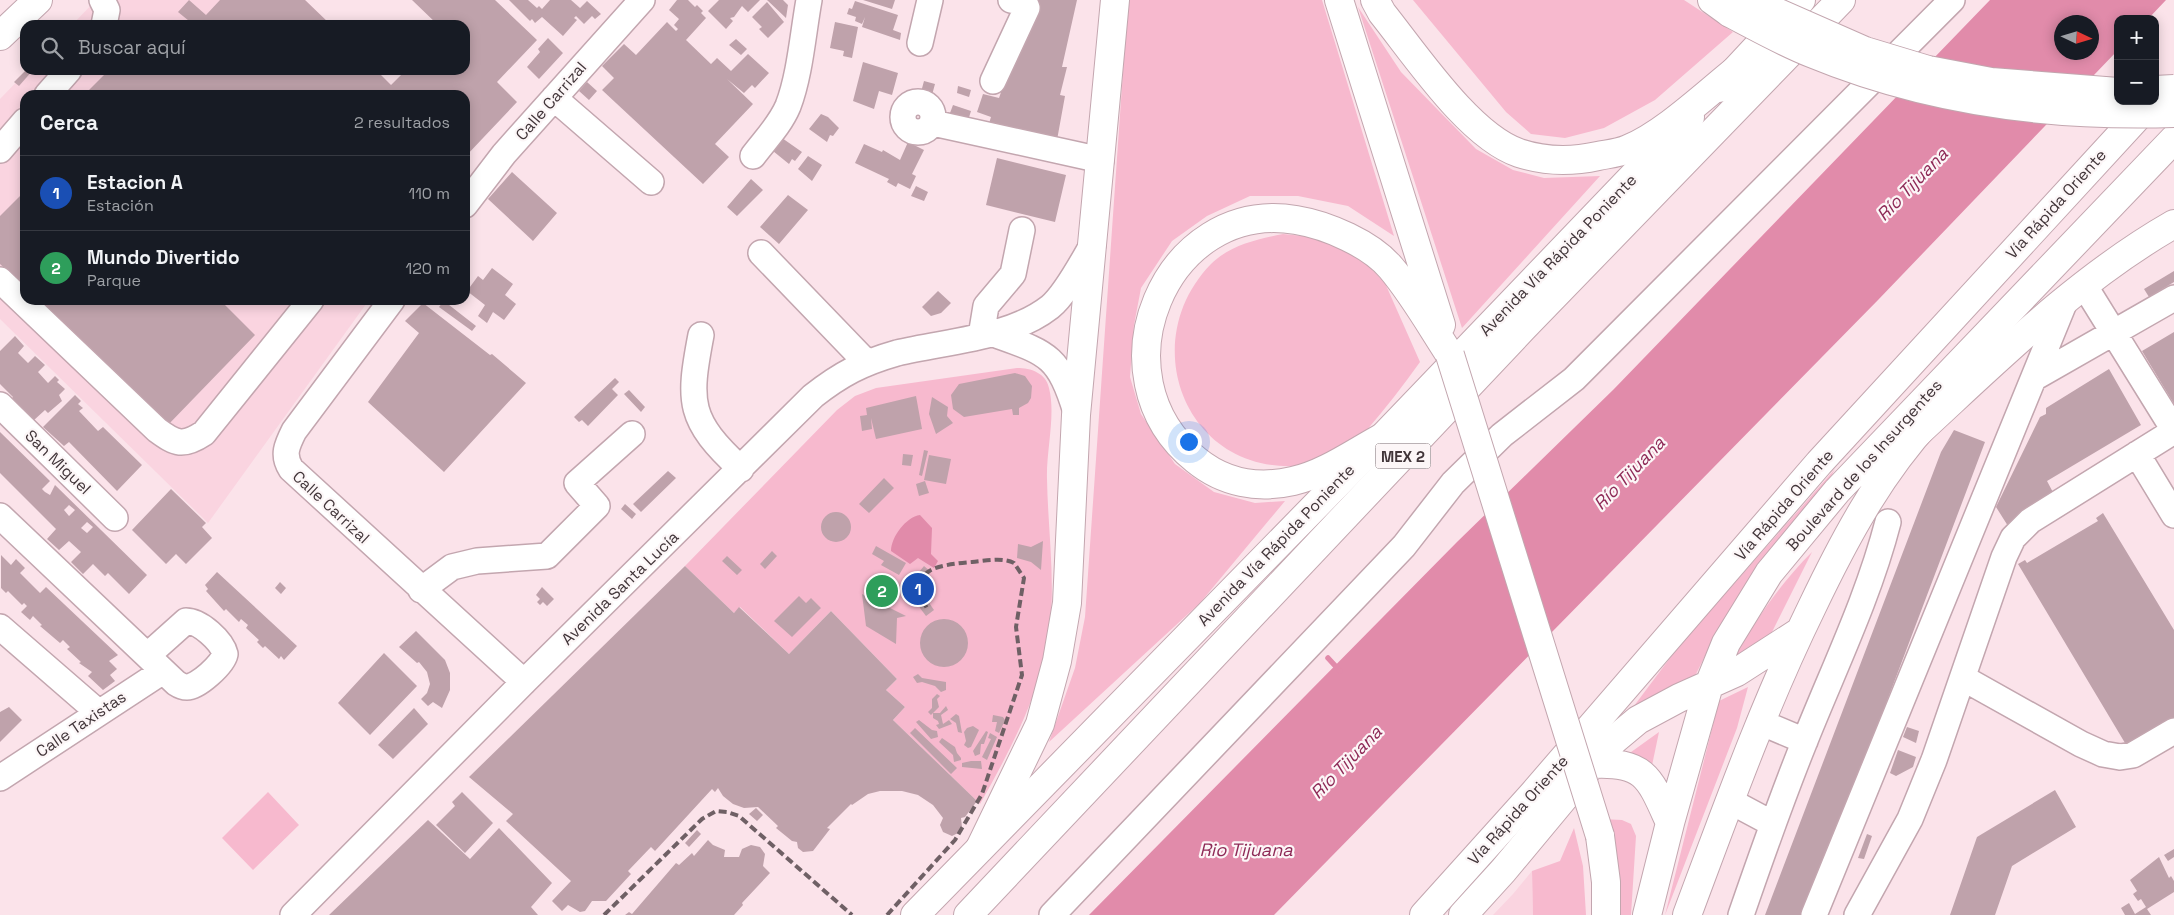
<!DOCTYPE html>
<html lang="es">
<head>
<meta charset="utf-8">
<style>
  :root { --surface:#171b24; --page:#242831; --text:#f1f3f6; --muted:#9ea1a6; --line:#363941; --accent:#85b998 }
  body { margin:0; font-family:"Space Grotesk",sans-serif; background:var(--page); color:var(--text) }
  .controls { position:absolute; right:15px; top:15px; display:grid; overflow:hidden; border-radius:10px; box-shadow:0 2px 12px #0003 }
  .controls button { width:45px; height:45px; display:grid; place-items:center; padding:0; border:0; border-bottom:1px solid var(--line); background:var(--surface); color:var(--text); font:25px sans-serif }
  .compass { position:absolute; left:2054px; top:15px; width:45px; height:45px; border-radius:50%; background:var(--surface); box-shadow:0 2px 12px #0003; rotate:94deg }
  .you { position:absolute; left:1188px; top:441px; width:18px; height:18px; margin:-12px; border:4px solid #fff; border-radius:50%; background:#1a73e8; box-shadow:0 0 0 8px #1a73e833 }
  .badge { display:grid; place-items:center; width:32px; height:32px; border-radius:50%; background:var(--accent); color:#fff; font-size:16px; font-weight:700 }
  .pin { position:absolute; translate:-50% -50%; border:2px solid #fff; box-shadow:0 1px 5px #0006 }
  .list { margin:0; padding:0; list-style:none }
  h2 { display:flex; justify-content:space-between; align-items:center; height:65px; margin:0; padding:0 20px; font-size:21px }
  h2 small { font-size:16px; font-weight:400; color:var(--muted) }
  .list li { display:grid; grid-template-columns:32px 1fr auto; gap:15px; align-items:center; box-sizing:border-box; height:75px; padding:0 20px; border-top:1px solid var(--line) }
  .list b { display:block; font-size:19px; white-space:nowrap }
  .list p { margin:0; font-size:16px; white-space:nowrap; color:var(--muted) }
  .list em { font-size:16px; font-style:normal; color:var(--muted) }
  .icon { flex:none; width:28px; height:28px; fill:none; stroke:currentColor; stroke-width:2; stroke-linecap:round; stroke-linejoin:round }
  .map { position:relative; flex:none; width:2174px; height:915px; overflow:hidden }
  .search { position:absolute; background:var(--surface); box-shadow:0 2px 12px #0003; left:20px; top:20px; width:450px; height:55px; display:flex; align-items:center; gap:12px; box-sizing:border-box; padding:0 18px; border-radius:15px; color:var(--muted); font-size:19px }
  .panel { position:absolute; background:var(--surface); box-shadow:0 2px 12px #0003; left:20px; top:90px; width:450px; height:215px; border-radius:15px }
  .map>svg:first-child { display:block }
  .built { fill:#fad4e0 }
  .green { fill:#f7b9ce }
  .water { fill:#e18baa; fill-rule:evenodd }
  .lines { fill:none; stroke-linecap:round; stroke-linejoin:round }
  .stream { stroke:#e18baa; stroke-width:5.5 }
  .building { fill:#bfa2ab; fill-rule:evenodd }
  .minor-casing { stroke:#c3a6af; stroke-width:28 }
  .major-casing { stroke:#c3a6af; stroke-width:30 }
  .highway-casing { stroke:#c3a6af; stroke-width:30 }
  .minor { stroke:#fff; stroke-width:25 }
  .major { stroke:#fff; stroke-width:28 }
  .highway { stroke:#fff; stroke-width:28 }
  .rail { stroke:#6f6065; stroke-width:4; stroke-dasharray:8 4; stroke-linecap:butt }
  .highway-bridge-casing { stroke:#c3a6af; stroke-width:30; stroke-linecap:butt }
  .highway-bridge { stroke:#fff; stroke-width:28 }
  .labels { text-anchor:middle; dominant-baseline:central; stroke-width:4.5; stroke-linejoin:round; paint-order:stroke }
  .shield { fill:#fcf6f7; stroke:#796f72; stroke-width:1 }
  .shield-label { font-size:15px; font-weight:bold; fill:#413539 }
  .street-label { font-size:16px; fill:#413539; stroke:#fcf6f7 }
  .water-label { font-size:18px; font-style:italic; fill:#8e2a57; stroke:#fcf6f7 }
</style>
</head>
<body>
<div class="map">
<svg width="2174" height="915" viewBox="0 0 2174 915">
  <rect width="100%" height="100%" fill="#fbe3ea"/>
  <path class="built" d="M96,0H305L331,25H72Z
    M28,70H376L401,95H25V300H369L208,523L0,319V99Z
    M1532,871L1533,915H1493L1513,894Z"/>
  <path class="green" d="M1128,0H1322L1394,236L1348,206L1298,196H1250L1207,216L1172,241L1141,288L1134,325L1130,377L1141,414L1175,464L1214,492L1255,503L1285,501L1200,603L1049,742L1075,668L1085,617Z
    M1413,0H1684L1733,32L1655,100L1604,128L1565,138L1531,134L1506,112Z
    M1358,7L1401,72L1476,149L1513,170L1544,178L1600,176L1462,328Z
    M1283,234L1322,238L1358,255L1385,283L1420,362C1403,386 1385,409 1366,431C1361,437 1355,446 1349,451C1335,462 1312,465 1295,466C1184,471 1136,341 1211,264C1230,245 1258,239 1283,234Z
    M1017,368C1031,368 1046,373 1049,388C1056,415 1046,451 1047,479C1048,537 1058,594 1046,652C1034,706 1007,756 980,804L893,720L905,707L886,690L897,679L831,611L789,654L740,607L734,613L685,566L837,410L855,396L876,388Z
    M1835,469L1819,498L1719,628L1693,680L1622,722L1679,646Z
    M1812,552L1769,638L1731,663C1754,622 1779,585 1812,552Z
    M1748,687L1737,728L1665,915L1719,701Z
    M1659,732L1650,775L1620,760Z
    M268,792L299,825L253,870L222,838Z
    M1602,819L1622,820L1631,824L1636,836L1631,915H1613Z
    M1574,828L1583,866L1586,915H1533L1532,871L1560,861Z"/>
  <path class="water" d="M1990,0H2166L2148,19H2118V50L1878,300L1274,915H1089L1457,542L1614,389ZM2062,22H2092V52H2062Z
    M920,515L932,528L931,554L938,561L934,568L918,558L910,564L891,551C891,537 906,517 920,515Z"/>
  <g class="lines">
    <path class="stream" d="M1328,658L1340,671"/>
  </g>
  <path class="building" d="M189,0L206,15L220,0H305L331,25H194L178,12Z
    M412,0H495L537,40L497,82L517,102L465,157V95H88L86,93L109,70H376L391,85L406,70H465V25H438Z
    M509,0H528L537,8L539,6L542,9L550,0H571L580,8L587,1L601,14L595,19L592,16L584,24L576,16L574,18L577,20L563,36L542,17L535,23L532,19L530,21Z
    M677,0H688L695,7L697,5L703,11L701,13L706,18L686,40L711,64L717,58L731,71L748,54L769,73L755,88L752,85L744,93L727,79L753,104L715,144L729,157L703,184L602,90L614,78L602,66L624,44L636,55L667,22L676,31L678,29L674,25L679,19L669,10Z
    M719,0H760L748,12L742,6L734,17L730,18L733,21L726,29L708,11Z
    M767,0H783L788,5L786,18Z
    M863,0H895L892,9Z
    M1033,0H1077L1062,67H1067L1060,95L1065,96L1055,151L985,136L991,117L977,112L983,94L999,98Z
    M855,1L898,15L893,30L901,33L900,40L862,27L865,17L862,24L855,21L856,17L847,14L849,8L852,9Z
    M767,2L784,22L768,38L759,29L762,27L752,17Z
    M835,22L858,27L852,58L843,56L844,51L830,48Z
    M548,38L563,53L539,79L527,67L540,52L538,49Z
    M736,39L747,49L741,55L729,45Z
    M863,62L898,73L892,95L879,91L874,109L853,101Z
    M26,70H33L19,86L14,82Z
    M924,81L935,84L932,95L921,92Z
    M587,82L597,91L589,100L579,91Z
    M958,86L971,90L969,97L957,93Z
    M953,105L971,111L966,127L947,121Z
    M821,114L828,117L839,128L833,136L830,135L827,142L809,129Z
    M782,138L802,152L795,161L792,159L789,164L773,151Z
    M908,142L924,150L912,174L916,176L910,189L898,183L896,187L887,182L889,179L855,163L864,144L882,152L883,150L900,160Z
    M808,156L822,165L812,181L798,169Z
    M997,158L1066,175L1055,222L986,205Z
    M512,172L557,213L533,241L488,199Z
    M751,179L763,190L737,216L727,207Z
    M916,186L928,192L924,201L911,196Z
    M25,191V288L0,264V216Z
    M788,195L808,210L779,244L760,227Z
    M492,268L513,284L505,295L516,304L504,320L493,312L487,323L478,316L485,305L467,291L478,276L483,280Z
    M2174,271V282L2149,297L2144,289Z
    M938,291L951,303L941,313L931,316L922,307Z
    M37,300H228L224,304L255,335L166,427Z
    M444,301L476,326L472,331L439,307Z
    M423,303L490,355L492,354L526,383L444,472L368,402L419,333L405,321Z
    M2174,332V404L2142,351Z
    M15,336L24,346L18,353L28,363L35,356L45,365L38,372L48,383L55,376L59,380L57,382L65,389L59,395L62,401L48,413L45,410L33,421L4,406L13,397L0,384V351Z
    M2109,369L2141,425L2047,481L2056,498L2008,526L1996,507L2040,417L2046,414V408Z
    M1015,373L1025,376L1032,386L1031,398L1028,403L1019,408V415H1013L1012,409L964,417L953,409L951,395L959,384Z
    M615,378L619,382L612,389L618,395L588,426L582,420L579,422L574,417Z
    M629,390L645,407L641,412L624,394Z
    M75,395L81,401L78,404L83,408L79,411L98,431L103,427L142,465L117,491L69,442L64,446L43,427Z
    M916,396L922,429L876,439L871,418L872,429L862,431L860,416L867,415L866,408Z
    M932,397L948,407L947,416L953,423L936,434L929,414Z
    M1954,430L1985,442L1806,915H1765L1941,452Z
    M0,432L50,481L42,489L45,492L50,495L55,485L147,575L129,594L108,573L105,576L93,564L83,574L71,562L81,552L69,541L59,550L47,539L56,529L0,473ZM69,505L75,510L69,516L64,510ZM87,522L93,527L87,533L81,528Z
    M924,450L928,451L922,476L919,475Z
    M903,454L913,455L911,466L902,465Z
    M929,455L951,459L946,484L924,480Z
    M668,471L676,478L641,512L633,504Z
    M884,478L894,488L869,513L859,504Z
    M925,481L929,493L919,496L916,484Z
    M171,489L206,523L202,527L212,538L186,564L176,554L166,564L132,530Z
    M625,504L636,514L632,519L621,509Z
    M821 527a15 15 0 1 1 30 0a15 15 0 1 1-30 0Z
    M2103,513L2174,630V722L2131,753L2018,564L2025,560L2027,563L2098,521L2096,518Z
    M1043,541L1041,570L1031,562L1017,558L1018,544L1031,547Z
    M876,546L906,563L899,575L881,565L884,561L872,554Z
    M772,551L777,556L765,569L760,564Z
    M1,555L11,565L16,559L25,568L20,573L40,593L46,587L118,655L109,661L117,669L110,675L115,681L103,690L88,676L92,672L79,663L81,662L67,649L70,647L63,640L60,643L40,626L42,625L33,616L30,620L21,612L27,606L24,603L22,605L8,591L6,593L1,588Z
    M727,556L742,570L737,575L722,561Z
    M685,566L734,613L739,607L789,654L831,611L897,679L886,690L905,707L893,720L977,801L965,817L961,818L962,827L958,833L952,836L943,832L940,825L943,818L933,805L918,795L902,791H880L868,794L852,805L851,804L827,828L830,829L813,851L803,852L798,848L797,842L792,841L776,828L778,826L758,807L744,808L733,804L723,796L718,788L715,792L712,789L655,851L651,847L628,871L631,874L606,901H592L585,911L580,912L568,905L562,911L552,901L571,881L506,821L513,814L469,777Z
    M924,566L931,572L924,580L923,594L934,610L926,616L920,608L913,591L915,577Z
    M217,572L297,646L284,660L281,656L279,659L265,646L263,648L257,642L259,640L246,628L248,625L241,619L239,622L226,609L224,611L206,591L208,589L205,585Z
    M280,582L286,588L281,594L275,588Z
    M542,587L554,599L547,606L543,602L540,605L537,602L540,599L536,595Z
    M862,594L906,616L897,618L896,644L866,626Z
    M799,596L806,603L811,598L821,608L792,637L774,621Z
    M920 643a24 24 0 1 1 48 0a24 24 0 1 1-48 0Z
    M416,631L445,660L450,673V690L442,708L433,702L428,706L421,699L427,693L430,684L427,672L419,662L417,663L399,647Z
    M384,653L417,686L370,735L338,703Z
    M918,674L922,678L946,682V690L941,692L935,686L922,682L917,683L913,677Z
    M937,694L940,696L937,699L939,707L933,713H940L946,706L948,710L941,715L943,724L949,720L952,724L939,729L936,725L939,724L938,721L933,718V713L931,715L928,712L932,708V699Z
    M9,707L22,720L0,742V712Z
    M414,708L428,724L393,759L378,745Z
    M956,714L959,716L962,733L958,732L956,723L950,719Z
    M993,715L1003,717L1005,720L999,733L995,731L997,722H992Z
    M919,720L932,730L937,731L938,737L931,739L916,722Z
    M973,726L979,730L971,747L968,748L964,745L966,741L964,732L967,728Z
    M1907,727L1919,731L1916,743L1903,737Z
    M915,728L957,768L951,774L910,733Z
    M986,731L988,732L984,744H981L980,754L975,756L973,751Z
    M990,733L997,737L987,760L982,757L991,739L988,738Z
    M942,738L955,747L957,753L961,758V760L954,762L953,755L939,742Z
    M1898,750L1916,757L1913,767L1896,776L1890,773Z
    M971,761H981L982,769L962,767V763Z
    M2055,790L2076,827L2012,866L1995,915H1950L1977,837Z
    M462,792L493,823L465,853L436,825L455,806L452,802Z
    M756,808L763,815L757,821L749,814Z
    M428,820L470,859L499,828L552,883L531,907L538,915H329Z
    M697,830L701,834L689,847L685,843Z
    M1867,834L1872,836L1864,859L1858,858Z
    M708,840L713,845L725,850L724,857H739L742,849L751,845L760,847L765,854L763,866L770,873L742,903L743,905L734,915H625L629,912L632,914L676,863L679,865L692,853L694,856Z
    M2174,849V857L2168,861L2164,855Z
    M2159,857L2169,878L2171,876L2174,881V892L2147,909L2151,915H2125L2121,908L2129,903L2135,914L2146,907L2141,899L2138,901L2133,894L2137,891L2130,880Z"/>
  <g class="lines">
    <g class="minor-casing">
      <path id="minor" d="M102,0L107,10L104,25
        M920,43L930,0
        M993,81L1027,8L1025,3L1011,0
        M47,95L69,70
        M554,98L651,182
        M903 117a15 15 0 1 1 30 0a15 15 0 1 1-30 0Z
        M933,123L1101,160
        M0,150L25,121
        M753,156C765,140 780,125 788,106C800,75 803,33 809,0
        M465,205L504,154L642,0
        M761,253L867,363
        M0,280L157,430C176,444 183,447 204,433L311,300
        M2084,285L2174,430
        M392,300L294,431C287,445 282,455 291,469L524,682
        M991,333C1046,353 1058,353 1076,412
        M701,335C688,403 688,420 741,469
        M981,336L986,306L1013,274L1022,230
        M2034,378L2174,298
        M0,405L115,518
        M2137,454L2174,515
        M0,516L176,683C179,685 183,687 187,687C198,687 223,664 225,654C222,641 200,621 186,621L148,655
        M421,590L452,567L477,561L547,556L597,506L577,483L632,434
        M0,627L98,712
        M1963,678L2081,744L2103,754L2120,757L2133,755L2174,731
        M1760,722L1805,741
        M0,778L163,671
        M1730,801L1773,824
        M293,915L524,682L813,396C841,374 862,363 897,353C946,341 1009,339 1050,307C1066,294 1082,262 1093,244
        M1052,915L1404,546L1453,483L1502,435L1574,379L1952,0
        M1741,915C1761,857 1781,800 1804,743C1833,670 1868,599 1888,522
        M1814,915L2065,301
        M1857,915L1910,819L1934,760L2004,557L2013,538L2030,521L2174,431"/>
    </g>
    <g class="major-casing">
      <path id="major" d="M0,36L38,0
        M1719,88L1801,0
        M1592,764C1645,761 1650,778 1670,823
        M915,915L1383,437L1690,117
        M1463,915L1503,871L1592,764L1614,740L1638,720L1679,698L1737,672L1799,632
        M1647,915L1670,823L1709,685L1726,643L1769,573L1837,491L2174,139
        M1687,915C1726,811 1763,707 1812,607C1844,540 1879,474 1930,419"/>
    </g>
    <g class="highway-casing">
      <path id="highway" d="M1339,0L1441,325
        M1375,0L1382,13C1415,54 1469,136 1519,153C1546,162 1571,162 1598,156C1608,154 1619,153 1628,149C1663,135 1705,95 1735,71
        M1712,0L1730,13
        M1383,437C1355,452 1325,474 1293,481C1258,489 1224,483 1196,460C1091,376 1165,198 1296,220C1327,225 1371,244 1391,268C1413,294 1431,326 1450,355
        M1913,437C1996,361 2076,280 2174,224
        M1600,836L1606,882V915
        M980,848L1040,724L1057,661L1067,603L1076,415L1115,0
        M968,915L1523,328L1841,0
        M1424,915L1533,794L1819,463L2152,101"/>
    </g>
    <use href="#minor" class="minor"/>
    <use href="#major" class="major"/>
    <use href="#highway" class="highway"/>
    <path class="rail" d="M604,915L702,819L716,811L727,812L739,816L852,915
      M887,915L955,840L982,794L1022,675L1016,627L1024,578L1014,563C1002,557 985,561 972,562C940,565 903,568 928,610"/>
    <g class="highway-bridge-casing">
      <path id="highway-bridge" d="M1749,0L1865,51L1928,70L1991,82L2118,92
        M1730,13C1757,27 1783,42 1811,53C1927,101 2050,117 2174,113
        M2155,90L2174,89
        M1450,355L1600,836"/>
    </g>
    <use href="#highway-bridge" class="highway-bridge"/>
  </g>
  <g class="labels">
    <rect class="shield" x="1375.5" y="443.5" width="55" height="25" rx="4"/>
    <g class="shield-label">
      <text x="1403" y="456">MEX 2</text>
    </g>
    <g class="street-label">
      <text transform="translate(551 101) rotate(-49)">Calle Carrizal</text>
      <text transform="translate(2056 204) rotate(-48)">Vía Rápida Oriente</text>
      <text transform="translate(1558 255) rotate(-46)">Avenida Vía Rápida Poniente</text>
      <text transform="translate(58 462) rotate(44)">San Miguel</text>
      <text transform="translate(1864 465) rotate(-48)">Boulevard de los Insurgentes</text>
      <text transform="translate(1784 505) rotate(-49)">Vía Rápida Oriente</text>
      <text transform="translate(331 507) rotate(43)">Calle Carrizal</text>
      <text transform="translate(1276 545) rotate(-46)">Avenida Vía Rápida Poniente</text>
      <text transform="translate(620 588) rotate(-44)">Avenida Santa Lucía</text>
      <text transform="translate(81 724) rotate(-34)">Calle Taxistas</text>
      <text transform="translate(1518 810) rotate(-48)">Vía Rápida Oriente</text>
    </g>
    <g class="water-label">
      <text transform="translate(1912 184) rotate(-46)">Río Tijuana</text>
      <text transform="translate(1629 473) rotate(-46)">Río Tijuana</text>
      <text transform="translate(1346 762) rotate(-46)">Río Tijuana</text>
      <text x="1246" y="849">Rio Tijuana</text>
    </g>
  </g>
</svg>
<div class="controls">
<button>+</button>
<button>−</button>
</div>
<svg class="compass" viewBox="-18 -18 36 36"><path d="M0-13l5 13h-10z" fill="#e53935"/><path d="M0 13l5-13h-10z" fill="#9ea1a6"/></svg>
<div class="you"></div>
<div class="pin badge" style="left:918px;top:589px;background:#1a4fb4">1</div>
<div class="pin badge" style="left:882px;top:591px;background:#2e9e5b">2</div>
<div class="search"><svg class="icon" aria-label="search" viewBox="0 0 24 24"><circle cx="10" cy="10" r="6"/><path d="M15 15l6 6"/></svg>Buscar aquí</div>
<section class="panel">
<h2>Cerca<small>2 resultados</small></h2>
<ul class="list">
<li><span class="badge" style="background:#1a4fb4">1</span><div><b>Estacion A</b><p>Estación</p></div><em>110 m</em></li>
<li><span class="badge" style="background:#2e9e5b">2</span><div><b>Mundo Divertido</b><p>Parque</p></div><em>120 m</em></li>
</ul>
</section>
</div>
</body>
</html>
